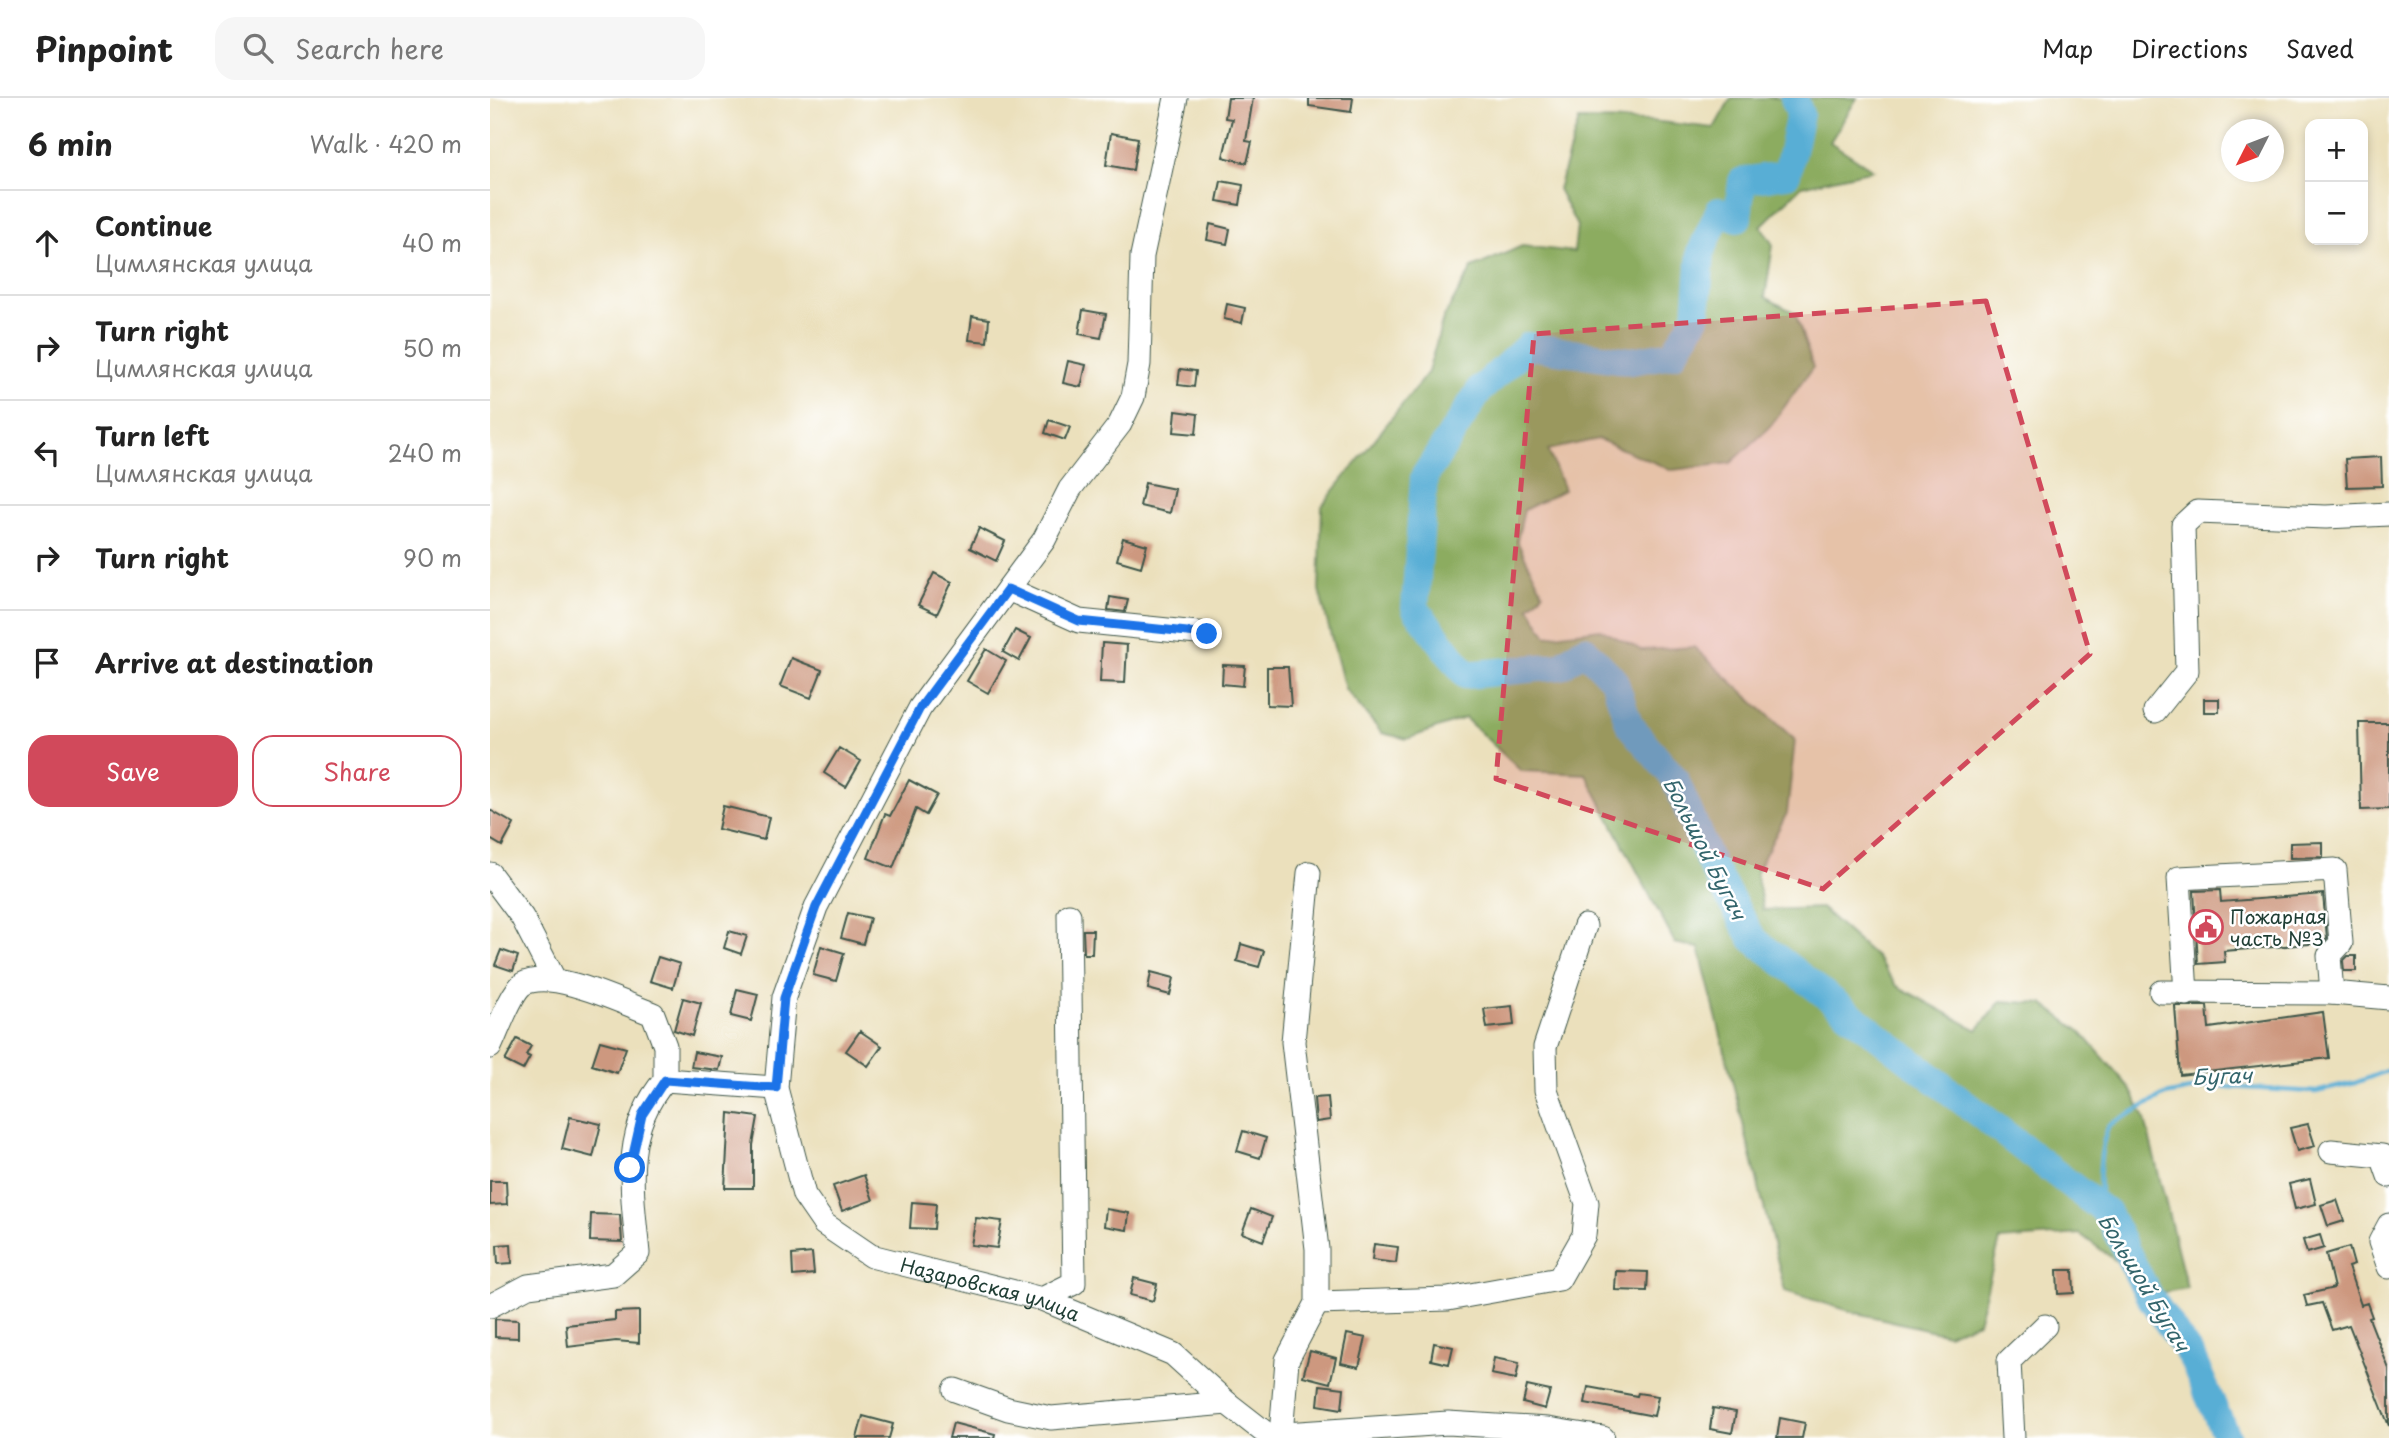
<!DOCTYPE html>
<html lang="en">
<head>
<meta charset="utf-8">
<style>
  :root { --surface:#fff; --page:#f6f6f6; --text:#222; --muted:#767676; --line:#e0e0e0; --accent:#d1495b }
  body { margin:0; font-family:"Playpen Sans",sans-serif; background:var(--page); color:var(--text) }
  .controls { position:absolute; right:21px; top:21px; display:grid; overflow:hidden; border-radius:14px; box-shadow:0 4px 10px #0003 }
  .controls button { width:63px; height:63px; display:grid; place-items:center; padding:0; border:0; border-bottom:2px solid var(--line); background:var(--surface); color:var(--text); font:35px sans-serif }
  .compass { position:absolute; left:1731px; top:21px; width:63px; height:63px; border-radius:50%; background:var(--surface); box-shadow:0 4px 10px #0003; rotate:228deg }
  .stop { position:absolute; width:21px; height:21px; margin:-16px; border:5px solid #1a73e8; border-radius:50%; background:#fff }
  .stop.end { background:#1a73e8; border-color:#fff; box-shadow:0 2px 7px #0008 }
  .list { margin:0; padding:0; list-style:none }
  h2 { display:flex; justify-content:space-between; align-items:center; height:91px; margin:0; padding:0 28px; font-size:30px }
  h2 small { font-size:23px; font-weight:400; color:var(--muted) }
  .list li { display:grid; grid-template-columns:46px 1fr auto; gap:21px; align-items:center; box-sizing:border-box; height:105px; padding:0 28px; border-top:2px solid var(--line) }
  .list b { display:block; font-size:26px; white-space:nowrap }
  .list p { margin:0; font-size:23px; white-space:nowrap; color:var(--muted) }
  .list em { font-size:23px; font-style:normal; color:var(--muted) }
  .actions { display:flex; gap:14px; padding:21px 28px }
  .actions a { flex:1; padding:16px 0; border:2px solid var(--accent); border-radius:21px; text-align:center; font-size:24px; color:var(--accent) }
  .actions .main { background:var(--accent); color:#fff }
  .icon { flex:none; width:38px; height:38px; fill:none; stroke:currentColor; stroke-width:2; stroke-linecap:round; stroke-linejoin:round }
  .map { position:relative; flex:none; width:1899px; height:1340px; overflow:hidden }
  header { display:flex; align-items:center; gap:42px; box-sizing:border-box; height:98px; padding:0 35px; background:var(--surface); border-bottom:2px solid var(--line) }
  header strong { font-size:33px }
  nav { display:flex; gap:38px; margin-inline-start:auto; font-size:24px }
  .search { width:490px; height:63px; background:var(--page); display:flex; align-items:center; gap:18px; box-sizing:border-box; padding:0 24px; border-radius:21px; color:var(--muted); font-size:26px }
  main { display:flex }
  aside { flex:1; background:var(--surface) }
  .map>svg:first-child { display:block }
  .forest { fill:#8cac60; stroke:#56744a; stroke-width:2 }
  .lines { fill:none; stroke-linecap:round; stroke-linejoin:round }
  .stream { stroke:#59aed5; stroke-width:4.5 }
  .river { stroke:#59aed5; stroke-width:28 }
  .building { fill:#cd987f }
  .minor-casing { stroke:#3e5548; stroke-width:25 }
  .minor { stroke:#fff; stroke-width:23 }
  .route { stroke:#1a73e8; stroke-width:9 }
  .marked { fill:#d1495b; fill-opacity:0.2; stroke:#d1495b; stroke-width:5; stroke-dasharray:14 9; stroke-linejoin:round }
  .labels { text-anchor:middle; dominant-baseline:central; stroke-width:5; stroke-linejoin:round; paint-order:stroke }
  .poi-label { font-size:19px; fill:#1f3d34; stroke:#fff; text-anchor:start }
  .street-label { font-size:19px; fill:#1f3d34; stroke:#fff }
  .water-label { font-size:21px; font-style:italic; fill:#33656c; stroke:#fff }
</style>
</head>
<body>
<header>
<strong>Pinpoint</strong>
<div class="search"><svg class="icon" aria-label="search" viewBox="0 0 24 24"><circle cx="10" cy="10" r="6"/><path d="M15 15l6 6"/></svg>Search here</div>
<nav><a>Map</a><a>Directions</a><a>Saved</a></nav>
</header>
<main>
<aside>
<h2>6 min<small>Walk · 420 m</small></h2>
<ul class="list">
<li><svg class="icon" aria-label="ahead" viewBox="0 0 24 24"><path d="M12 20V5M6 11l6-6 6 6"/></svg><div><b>Continue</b><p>Цимлянская улица</p></div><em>40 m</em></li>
<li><svg class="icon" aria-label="right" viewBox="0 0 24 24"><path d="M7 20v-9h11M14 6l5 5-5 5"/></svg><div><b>Turn right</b><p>Цимлянская улица</p></div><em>50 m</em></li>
<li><svg class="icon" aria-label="left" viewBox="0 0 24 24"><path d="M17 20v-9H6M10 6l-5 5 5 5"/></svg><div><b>Turn left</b><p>Цимлянская улица</p></div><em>240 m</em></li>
<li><svg class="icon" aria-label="right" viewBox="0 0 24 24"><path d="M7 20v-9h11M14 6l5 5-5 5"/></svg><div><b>Turn right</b></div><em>90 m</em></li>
<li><svg class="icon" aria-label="arrive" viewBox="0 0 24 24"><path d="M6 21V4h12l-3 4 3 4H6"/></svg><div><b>Arrive at destination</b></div></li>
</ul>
<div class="actions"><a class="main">Save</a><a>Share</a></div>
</aside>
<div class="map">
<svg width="1899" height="1340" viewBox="0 0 1899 1340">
  <rect width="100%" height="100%" fill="#fff"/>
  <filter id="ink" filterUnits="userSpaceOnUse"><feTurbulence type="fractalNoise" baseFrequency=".0143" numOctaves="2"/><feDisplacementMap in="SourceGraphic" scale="14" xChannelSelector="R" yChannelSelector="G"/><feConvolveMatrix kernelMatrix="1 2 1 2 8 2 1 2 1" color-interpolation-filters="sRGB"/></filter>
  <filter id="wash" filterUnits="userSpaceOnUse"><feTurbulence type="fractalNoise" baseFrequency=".00686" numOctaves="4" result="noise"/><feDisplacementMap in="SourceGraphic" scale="28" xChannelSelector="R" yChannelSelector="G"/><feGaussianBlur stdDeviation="1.57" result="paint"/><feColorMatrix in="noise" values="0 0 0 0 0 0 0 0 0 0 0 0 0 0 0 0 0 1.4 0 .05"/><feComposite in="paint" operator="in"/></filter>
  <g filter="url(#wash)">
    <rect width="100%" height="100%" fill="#ebe0bc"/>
    <path class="forest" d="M1241,0H1367L1340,44L1383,72L1312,88L1271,128L1283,147L1275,199L1305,215L1323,269L1279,330L1241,365L1182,372L1108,341L1058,352L1074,392L1034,412L1027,443L1053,495L1039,509L1057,538L1110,531L1151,552L1204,549L1305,642L1297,715L1266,774L1273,812L1331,810L1386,859L1407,888L1487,932L1511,903L1553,906L1591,934L1639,989L1654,1018L1697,1190L1669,1195L1590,1136L1510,1142L1488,1224L1457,1236L1363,1214L1295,1193L1209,850L1185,845L1096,676L1031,673L975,620L917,641L892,635L855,591L829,492L832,408L938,274L953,221L982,170L1032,148L1084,154L1087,128L1068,91L1089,22L1161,23L1224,30Z"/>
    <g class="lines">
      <path class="stream" d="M1617,1115C1604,1097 1610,1047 1619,1027L1675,997L1721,988L1826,994L1865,985L1899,972"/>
      <path class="river" d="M1304,0L1310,16L1297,76L1252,83L1248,120L1229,113L1211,154L1206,219L1183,256L1141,263L1038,248L990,292L934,379L925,510L976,577L1071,568L1094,551L1124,582L1140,628L1185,681L1222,769L1263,841L1617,1115L1658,1196L1702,1260L1737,1340"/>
    </g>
    <g id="blocks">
      <path class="building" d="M738,0H763L756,43L762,44L757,65L733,59L742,21L735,20Z
        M819,0H863L861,14L819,8Z
        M621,35L648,40L643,72L616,67Z
        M731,83L753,87L750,107L727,103Z
        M720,126L740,131L737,146L717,142Z
        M737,206L755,210L752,225L734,221Z
        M593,212L616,216L611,240L589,236Z
        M482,218L499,221L497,244L479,242Z
        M578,263L596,267L591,289L573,285Z
        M690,271L706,273L704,289L688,287Z
        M686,313L708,316L706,336L684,334Z
        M559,322L580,329L575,342L555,335Z
        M1891,359L1892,388L1857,389L1855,361Z
        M655,385L685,391L680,415L650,408Z
        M489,430L515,443L506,463L480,450Z
        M633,440L657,447L651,469L627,462Z
        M444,475L462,484L447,516L428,507Z
        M620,499L638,502L635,514L618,512Z
        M525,532L541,540L529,563L513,554Z
        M612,545L637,547L635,585L610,584Z
        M496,551L516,563L498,595L477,583Z
        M301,560L332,572L321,600L290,588Z
        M733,567L755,568L753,588L732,586Z
        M777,569H798L801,608L777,607Z
        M1714,601H1729V614H1714Z
        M1869,625H1899V711L1871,712Z
        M349,650L371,663L356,689L334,675Z
        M419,682L447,697L436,717L426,711L403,770L378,760L395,716L400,718Z
        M233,708L279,719L274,742L228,731Z
        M0,712L24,726L12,748L0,741Z
        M1833,744V759L1800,760V745Z
        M1730,792L1731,804L1833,796L1837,840L1832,845L1734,853L1735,864L1708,866L1704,793Z
        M358,815L380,820L373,846L351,840Z
        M593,832H603L602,856H594Z
        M239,833L257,838L251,856L234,850Z
        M751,846L774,853L769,869L747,863Z
        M331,848L354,855L346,883L323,877Z
        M11,852L28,858L23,873L5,867Z
        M1858,858H1866V873H1854L1853,863Z
        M168,859L190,866L183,890L160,883Z
        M661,874L684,880L680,897L658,891Z
        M247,891L268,896L261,923L241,918Z
        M193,900L211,905L202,938L184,932Z
        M1022,908L1024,927L997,930L994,911Z
        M1685,908H1717L1719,930L1833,914L1839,960L1690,977Z
        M370,933L392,948L378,968L356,953Z
        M27,941L41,948L36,957L40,959L33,972L15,963Z
        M110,943L136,950L127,975L102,967Z
        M204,954L232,959L229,972L201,969Z
        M838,999L840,1022L826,1024L824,1000Z
        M239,1015L268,1019L263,1047V1090H235Z
        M80,1019L111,1026L103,1059L72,1051Z
        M1818,1026L1825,1048L1807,1053L1800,1030Z
        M753,1033L776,1040L770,1060L747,1053Z
        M374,1077L383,1102L352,1113L343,1088Z
        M1820,1081L1826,1106L1805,1111L1799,1086Z
        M0,1083H16L17,1106L0,1107Z
        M1847,1102L1854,1123L1838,1128L1831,1107Z
        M422,1104L446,1106L444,1131L420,1130Z
        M616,1111L639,1115L637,1132L614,1128Z
        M761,1111L782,1119L773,1143L752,1135Z
        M101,1116L130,1117L132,1144L100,1143Z
        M486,1120L512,1123L507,1150L481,1147Z
        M1830,1137L1834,1150L1817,1155L1813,1142Z
        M21,1146L22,1165L8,1166L7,1147Z
        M884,1146L908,1149L906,1165L882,1162Z
        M1859,1149L1864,1167L1858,1169L1871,1207L1877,1205L1882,1219L1879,1220L1899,1271V1328L1859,1227L1842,1232L1832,1205L1817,1208L1814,1197L1844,1190L1836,1156Z
        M322,1155L324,1176L303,1178L302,1157Z
        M1567,1172H1583L1584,1195L1568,1196Z
        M1126,1173L1158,1174L1157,1193L1125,1192Z
        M644,1180L667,1186L663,1203L640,1197Z
        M149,1213V1245L126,1243L78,1249L76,1227L125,1222V1214Z
        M5,1221L28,1222V1240L5,1239Z
        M857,1236L876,1240L869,1269L851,1265Z
        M944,1245L963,1249L959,1266L941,1262Z
        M820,1253L846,1260L840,1285L813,1278Z
        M1004,1260L1029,1265L1026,1281L1001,1276Z
        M830,1287L854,1290L852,1311L828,1307Z
        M1037,1288L1060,1293L1055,1311L1033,1305Z
        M1098,1289L1147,1298L1148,1295L1168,1298L1164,1318L1095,1305Z
        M1223,1310L1246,1314L1242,1335L1220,1331Z
        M373,1318L403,1326L399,1340H367Z
        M1290,1320L1315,1325L1312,1340H1287Z
        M463,1325L505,1336L504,1340H459Z"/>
    </g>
  </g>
  <g filter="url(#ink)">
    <use href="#blocks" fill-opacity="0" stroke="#3e5548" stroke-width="2"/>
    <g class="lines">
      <g class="minor-casing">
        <g id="minor">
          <path id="s1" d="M686,0L652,158L649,266L643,299L630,326L580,391L554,442L430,610L326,809L294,899L286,990L314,1097L334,1126L381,1158L552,1201L683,1256L737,1305L782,1340"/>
          <path d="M518,491L589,523L717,536"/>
          <path d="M1665,613L1697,573L1693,427L1707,414L1836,419L1899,416"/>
          <path d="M0,776L32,819L64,881"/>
          <path d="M1671,894L1842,895L1899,900"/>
          <path d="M1696,896L1689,780L1845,772L1851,845L1839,858L1842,895"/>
          <path d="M0,949C7,935 21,894 33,886C63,870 132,905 163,916L175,948V982"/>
          <path d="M1841,1053L1892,1058L1899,1078"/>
          <path d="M1899,1127L1890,1144L1899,1169"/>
          <path d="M552,1201L584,1185L579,817"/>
          <path d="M827,1205L958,1201L1069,1181L1094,1137L1097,1105L1056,992L1055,949L1095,828"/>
          <path d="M0,1208L38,1188L123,1177L148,1155C142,1093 131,1033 175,982L286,990"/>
          <path d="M465,1292L518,1311L561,1320L737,1305"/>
          <path d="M780,1337L958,1325L1058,1331L1113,1340"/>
          <path d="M791,1337L797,1262L827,1205V1151L803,944L819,775"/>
          <path d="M1523,1340L1519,1263L1555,1228"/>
        </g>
      </g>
      <use href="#minor" class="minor"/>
    </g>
  </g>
  <g class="lines" filter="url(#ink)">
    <path class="route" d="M140,1070L152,1017L175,982L286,990L294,900L326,809L430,610L518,491L589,523L717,536"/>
  </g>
  <path class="marked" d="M1496,203L1600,556L1333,791L1006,681L1044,236Z"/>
  <defs>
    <g id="civic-ring" transform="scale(1.75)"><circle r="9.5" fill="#fff" stroke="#d1495b" stroke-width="1.5"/><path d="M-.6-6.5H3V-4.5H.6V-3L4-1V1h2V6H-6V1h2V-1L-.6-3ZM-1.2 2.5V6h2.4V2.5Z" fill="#d1495b"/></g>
  </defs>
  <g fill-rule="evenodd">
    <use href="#civic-ring" x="1716" y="829"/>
  </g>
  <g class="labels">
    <g class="poi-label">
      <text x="1740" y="818">Пожарная<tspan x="1740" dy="22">часть №3</tspan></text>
    </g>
    <g class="street-label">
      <text stroke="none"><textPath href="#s1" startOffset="1419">Назаровская улица</textPath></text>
    </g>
    <g class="water-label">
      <text transform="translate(1216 750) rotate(63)">Большой Бугач</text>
      <text transform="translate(1732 977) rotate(-2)">Бугач</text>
      <text transform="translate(1655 1184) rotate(59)">Большой Бугач</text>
    </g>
  </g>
</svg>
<div class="controls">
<button>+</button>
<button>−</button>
</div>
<svg class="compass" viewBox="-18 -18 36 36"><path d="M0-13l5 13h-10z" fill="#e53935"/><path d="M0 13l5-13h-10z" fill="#767676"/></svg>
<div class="stop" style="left:140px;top:1070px"></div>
<div class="stop end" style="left:717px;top:536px"></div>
</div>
</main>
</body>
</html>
